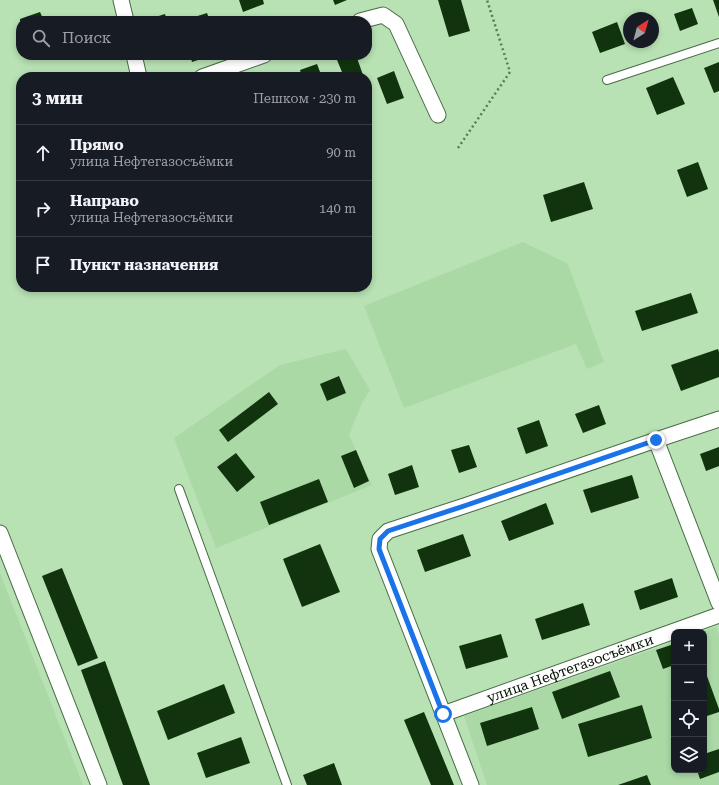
<!DOCTYPE html>
<html lang="ru">
<head>
<meta charset="utf-8">
<style>
  :root { --surface:#171b24; --page:#242831; --text:#f1f3f6; --muted:#9ea1a6; --line:#363941 }
  body { margin:0; font-family:"Roboto Serif",serif; background:var(--page); color:var(--text) }
  .controls { position:absolute; right:12px; bottom:12px; display:grid; overflow:hidden; border-radius:8px; box-shadow:0 2px 6px #0003 }
  .controls button { width:36px; height:36px; display:grid; place-items:center; padding:0; border:0; border-bottom:1px solid var(--line); background:var(--surface); color:var(--text); font:20px sans-serif }
  .compass { position:absolute; left:623px; top:12px; width:36px; height:36px; border-radius:50%; background:var(--surface); box-shadow:0 2px 6px #0003; rotate:36deg }
  .stop { position:absolute; width:12px; height:12px; margin:-9px; border:3px solid #1a73e8; border-radius:50%; background:#fff }
  .stop.end { background:#1a73e8; border-color:#fff; box-shadow:0 1px 4px #0008 }
  .list { margin:0; padding:0; list-style:none }
  h2 { display:flex; justify-content:space-between; align-items:center; height:52px; margin:0; padding:0 16px; font-size:17px }
  h2 small { font-size:13px; font-weight:400; color:var(--muted) }
  .list li { display:grid; grid-template-columns:26px 1fr auto; gap:12px; align-items:center; box-sizing:border-box; height:56px; padding:0 16px; border-top:1px solid var(--line) }
  .list b { display:block; font-size:15px; white-space:nowrap }
  .list p { margin:0; font-size:13px; white-space:nowrap; color:var(--muted) }
  .list em { font-size:13px; font-style:normal; color:var(--muted) }
  .icon { flex:none; width:22px; height:22px; fill:none; stroke:currentColor; stroke-width:2; stroke-linecap:round; stroke-linejoin:round }
  .map { position:relative; flex:none; width:719px; height:785px; overflow:hidden }
  .search { position:absolute; background:var(--surface); box-shadow:0 2px 6px #0003; left:16px; top:16px; width:356px; height:44px; display:flex; align-items:center; gap:10px; box-sizing:border-box; padding:0 14px; border-radius:16px; color:var(--muted); font-size:15px }
  .panel { position:absolute; background:var(--surface); box-shadow:0 2px 6px #0003; left:16px; top:72px; width:356px; height:220px; border-radius:16px }
  .map>svg:first-child { display:block }
  .built { fill:#aad9a6 }
  .building { fill:#11340f }
  .lines { fill:none; stroke-linecap:round; stroke-linejoin:round }
  .lane-casing { stroke:#476c44; stroke-width:10 }
  .street-casing { stroke:#476c44; stroke-width:17 }
  .path { stroke:#5c775a; stroke-width:2.5; stroke-dasharray:2 3; stroke-linecap:butt }
  .lane { stroke:#fff; stroke-width:8 }
  .street { stroke:#fff; stroke-width:15 }
  .route { stroke:#1a73e8; stroke-width:5 }
  .labels { text-anchor:middle; dominant-baseline:central; stroke-width:4; stroke-linejoin:round; paint-order:stroke }
  .street-label { font-size:14px; fill:#041204; stroke:#e7fce5 }
</style>
</head>
<body>
<div class="map">
<svg width="719" height="785" viewBox="0 0 719 785">
  <rect width="100%" height="100%" fill="#b8e1b4"/>
  <path class="built" d="M523,242L568,264L604,362L587,369L576,344L404,408L364,306Z
    M346,349L370,390L362,403L349,435L372,485L216,548L174,438L280,365Z
    M0,573L83,785H0Z
    M716,627L719,634V785H487L464,716L674,642V770H704V632H702Z"/>
  <path class="building" d="M239,0H263L264,4L243,12Z
    M333,0H347L335,5Z
    M438,0H461L470,31L449,37Z
    M713,0H719V17Z
    M692,8L698,24L680,31L674,14Z
    M40,12L44,21H20V19Z
    M207,13L210,21H182Z
    M165,14L167,21H143Z
    M617,22L625,44L600,53L592,32Z
    M190,55H213L192,62Z
    M335,55H356L363,75L356,77H344Z
    M719,62V91L714,93L704,68Z
    M317,64L322,77H302L300,70Z
    M394,71L404,98L387,104L377,78Z
    M673,77L685,104L657,115L646,88Z
    M698,162L708,189L687,197L677,170Z
    M584,182L593,209L551,222L543,195Z
    M691,293L698,313L642,331L635,311Z
    M718,349L719,352V377L681,391L671,365Z
    M339,376L346,393L327,401L320,384Z
    M269,392L278,404L228,442L219,430Z
    M599,405L606,424L583,433L575,414Z
    M539,420L548,446L526,454L517,428Z
    M469,445L477,467L459,473L451,450Z
    M719,447V466L706,471L700,454Z
    M356,450L369,481L354,488L341,456Z
    M236,453L255,477L237,492L217,467Z
    M412,465L419,487L395,495L388,474Z
    M632,475L639,498L591,513L583,490Z
    M319,479L328,502L269,525L260,502Z
    M546,503L554,524L509,541L501,521Z
    M463,534L471,556L425,572L417,550Z
    M320,544L340,592L302,607L283,559Z
    M62,568L98,658L78,666L42,576Z
    M672,578L678,597L640,610L634,591Z
    M583,603L590,625L542,640L535,619Z
    M501,634L508,657L466,669L459,646Z
    M674,644V665L663,669L656,650Z
    M105,661L150,785H123L81,670Z
    M704,668L719,709V712L704,717Z
    M610,671L620,697L562,719L552,692Z
    M224,684L235,713L168,740L157,711Z
    M642,705L652,738L588,757L578,724Z
    M532,707L539,729L487,746L480,723Z
    M424,712L454,785H431L404,720Z
    M241,737L250,763L206,778L197,753Z
    M719,749V772L700,779L697,770H704V754Z
    M334,763L342,785H307L303,775Z
    M647,775L651,785H618Z"/>
  <g class="lines">
    <g class="lane-casing">
      <path id="lane" d="M607,80L719,43
        M179,489L287,785"/>
    </g>
    <g class="street-casing">
      <g id="street">
        <path d="M121,0L126,21"/>
        <path d="M360,21L383,15L396,24L438,115"/>
        <path d="M134,55L139,77"/>
        <path d="M202,77L264,55"/>
        <path d="M656,440L719,603"/>
        <path d="M0,533L99,785"/>
        <path id="s1" d="M443,714L719,615"/>
        <path d="M471,785L379,549L380,539L388,531L467,505L656,440L719,419"/>
      </g>
    </g>
    <path class="path" d="M458,148L510,72L487,0"/>
    <use href="#lane" class="lane"/>
    <use href="#street" class="street"/>
  </g>
  <g class="lines">
    <path class="route" d="M443,714L379,549L380,539L388,531L467,505L656,440"/>
  </g>
  <g class="labels">
    <g class="street-label">
      <text stroke="none"><textPath href="#s1" startOffset="135">улица Нефтегазосъёмки</textPath></text>
    </g>
  </g>
</svg>
<div class="controls">
<button>+</button>
<button>−</button>
<button><svg class="icon" aria-label="locate" viewBox="0 0 24 24"><circle cx="12" cy="12" r="6"/><path d="M12 2v4M12 18v4M2 12h4M18 12h4"/></svg></button>
<button><svg class="icon" aria-label="layers" viewBox="0 0 24 24"><path d="M12 4l9 5-9 5-9-5zM3 14l9 5 9-5"/></svg></button>
</div>
<svg class="compass" viewBox="-18 -18 36 36"><path d="M0-13l5 13h-10z" fill="#e53935"/><path d="M0 13l5-13h-10z" fill="#9ea1a6"/></svg>
<div class="stop" style="left:443px;top:714px"></div>
<div class="stop end" style="left:656px;top:440px"></div>
<div class="search"><svg class="icon" aria-label="search" viewBox="0 0 24 24"><circle cx="10" cy="10" r="6"/><path d="M15 15l6 6"/></svg>Поиск</div>
<section class="panel">
<h2>3 мин<small>Пешком · 230 m</small></h2>
<ul class="list">
<li><svg class="icon" aria-label="ahead" viewBox="0 0 24 24"><path d="M12 20V5M6 11l6-6 6 6"/></svg><div><b>Прямо</b><p>улица Нефтегазосъёмки</p></div><em>90 m</em></li>
<li><svg class="icon" aria-label="right" viewBox="0 0 24 24"><path d="M7 20v-9h11M14 6l5 5-5 5"/></svg><div><b>Направо</b><p>улица Нефтегазосъёмки</p></div><em>140 m</em></li>
<li><svg class="icon" aria-label="arrive" viewBox="0 0 24 24"><path d="M6 21V4h12l-3 4 3 4H6"/></svg><div><b>Пункт назначения</b></div></li>
</ul>
</section>
</div>
</body>
</html>
